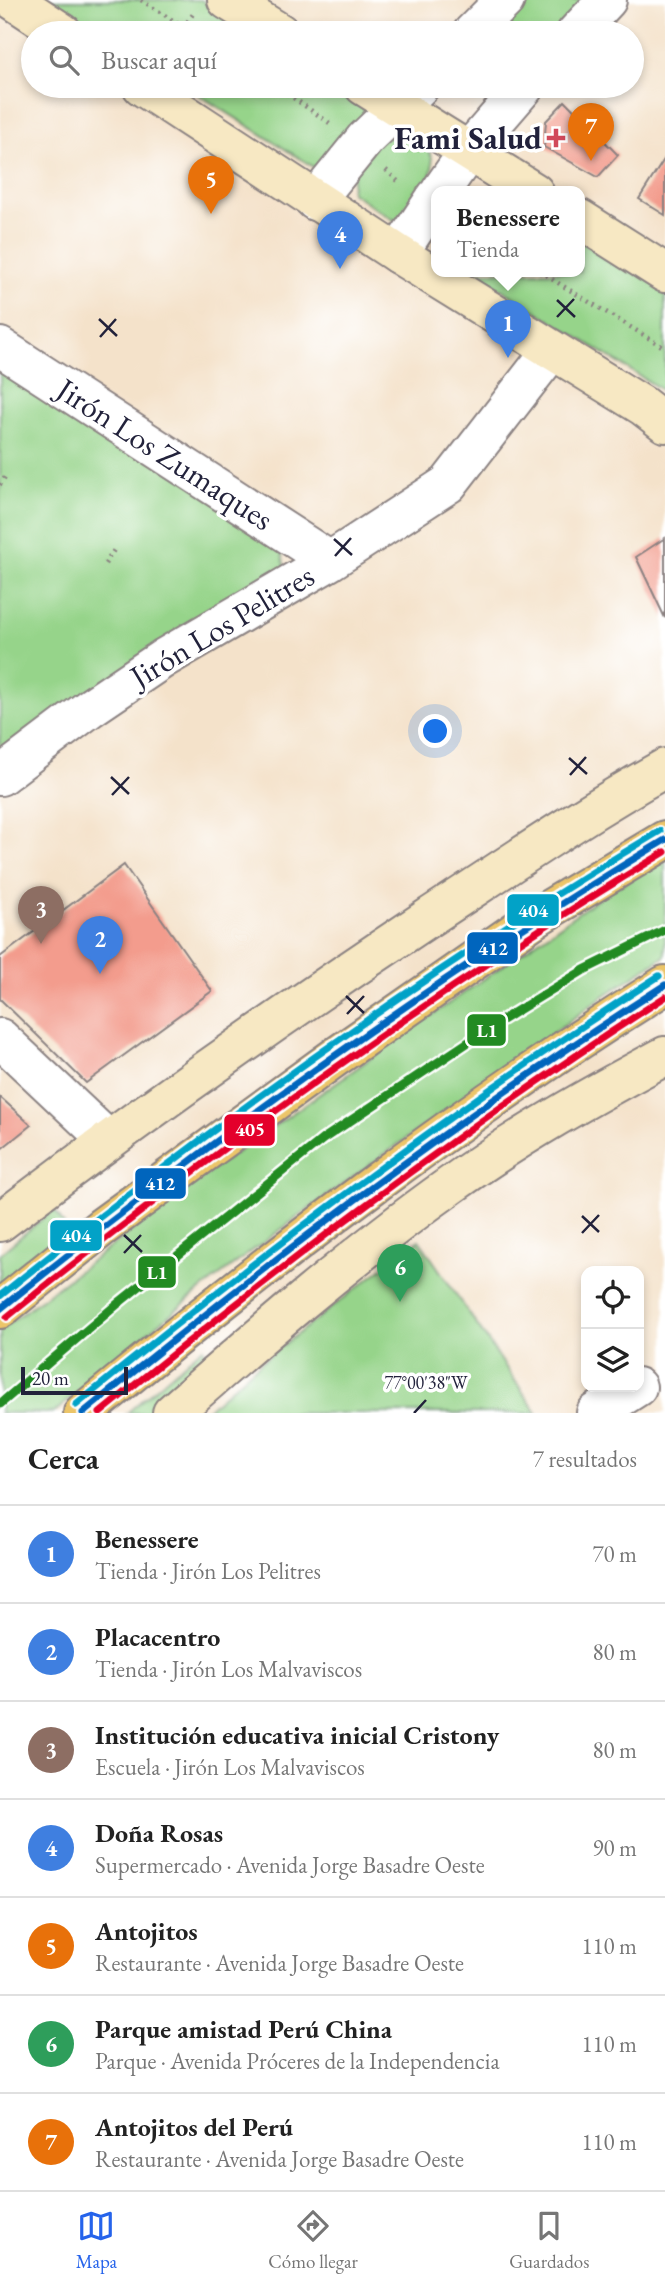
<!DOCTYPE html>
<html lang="es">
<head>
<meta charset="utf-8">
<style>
  :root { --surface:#fff; --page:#f2f2f2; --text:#222; --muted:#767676; --line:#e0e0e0; --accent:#2563eb }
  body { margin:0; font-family:"EB Garamond",serif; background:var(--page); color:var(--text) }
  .controls { position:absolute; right:21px; bottom:21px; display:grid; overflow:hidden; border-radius:14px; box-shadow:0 4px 10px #0003 }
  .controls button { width:63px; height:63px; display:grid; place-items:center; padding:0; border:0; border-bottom:2px solid var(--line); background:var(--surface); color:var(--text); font:35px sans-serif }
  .scale { position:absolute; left:21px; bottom:18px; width:107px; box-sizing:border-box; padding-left:7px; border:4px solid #22223b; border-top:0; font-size:19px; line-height:24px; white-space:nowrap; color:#22223b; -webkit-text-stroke:5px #fff; paint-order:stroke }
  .you { position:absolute; left:436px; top:732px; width:24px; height:24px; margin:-18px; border:5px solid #fff; border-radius:50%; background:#1a73e8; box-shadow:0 0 0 10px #1a73e833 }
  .badge { display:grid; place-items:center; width:46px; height:46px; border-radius:50%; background:var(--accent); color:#fff; font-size:23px; font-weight:700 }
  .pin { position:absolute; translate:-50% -58px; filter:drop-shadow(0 2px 4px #0008) }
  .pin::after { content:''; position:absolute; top:37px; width:24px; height:21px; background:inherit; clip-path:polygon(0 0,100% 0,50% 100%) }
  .popup { position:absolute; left:431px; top:186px; width:154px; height:91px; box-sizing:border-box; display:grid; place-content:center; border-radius:14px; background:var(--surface); filter:drop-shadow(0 2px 5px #0005); font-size:23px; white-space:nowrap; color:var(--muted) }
  .popup b { font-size:26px; color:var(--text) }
  .popup::after { content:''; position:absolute; left:50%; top:100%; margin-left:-14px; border:14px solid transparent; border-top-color:var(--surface) }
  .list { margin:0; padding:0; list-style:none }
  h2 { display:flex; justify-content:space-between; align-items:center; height:91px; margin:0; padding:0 28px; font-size:30px }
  h2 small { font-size:23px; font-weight:400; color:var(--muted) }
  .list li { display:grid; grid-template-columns:46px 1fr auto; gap:21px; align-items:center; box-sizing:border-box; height:98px; padding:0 28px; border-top:2px solid var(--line) }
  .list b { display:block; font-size:26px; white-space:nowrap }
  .list p { margin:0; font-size:23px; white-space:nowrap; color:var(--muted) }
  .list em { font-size:23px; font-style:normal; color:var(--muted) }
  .icon { flex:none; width:38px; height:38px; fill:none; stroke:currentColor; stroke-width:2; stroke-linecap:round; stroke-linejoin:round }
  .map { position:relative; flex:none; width:665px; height:1413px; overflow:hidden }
  .search { position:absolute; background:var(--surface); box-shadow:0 4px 10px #0003; left:21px; right:21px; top:21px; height:77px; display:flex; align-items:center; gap:18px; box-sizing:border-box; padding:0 24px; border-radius:38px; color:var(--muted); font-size:26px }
  .sheet { height:777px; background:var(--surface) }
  nav { display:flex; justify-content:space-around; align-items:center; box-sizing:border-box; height:98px; border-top:2px solid var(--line); background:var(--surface); font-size:19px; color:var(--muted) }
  nav a { display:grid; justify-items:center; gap:4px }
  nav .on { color:var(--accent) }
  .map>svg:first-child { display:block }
  .green { fill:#96d48a; stroke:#5c7b62; stroke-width:2 }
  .building { fill:#f39c8d }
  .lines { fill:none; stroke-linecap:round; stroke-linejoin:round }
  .minor-casing { stroke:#8b8282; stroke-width:42 }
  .tertiary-casing { stroke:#8b8282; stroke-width:42 }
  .secondary-casing { stroke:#8b8282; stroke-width:42 }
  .primary-casing { stroke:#8b8282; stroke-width:42 }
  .path { stroke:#8b8282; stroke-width:4.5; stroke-dasharray:2 5; stroke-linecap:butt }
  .minor { stroke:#fff; stroke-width:38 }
  .tertiary { stroke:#fff; stroke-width:38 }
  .secondary { stroke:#f7e8c3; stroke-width:38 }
  .primary { stroke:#ecc569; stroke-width:38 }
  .bus-1-casing { stroke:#fff; stroke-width:12 }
  .bus-2-casing { stroke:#fff; stroke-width:12 }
  .bus-3-casing { stroke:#fff; stroke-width:12 }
  .bus-1 { stroke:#0065bd; stroke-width:7 }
  .bus-2 { stroke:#e4002b; stroke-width:7 }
  .bus-3 { stroke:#02a2c7; stroke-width:7 }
  .metro-1-casing { stroke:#fff; stroke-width:14 }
  .metro-1 { stroke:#228b22; stroke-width:9 }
  .ticks { fill:none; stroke:#22223b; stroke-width:2.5 }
  .poi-dot { fill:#d1495b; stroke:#fff; stroke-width:2.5 }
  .labels { text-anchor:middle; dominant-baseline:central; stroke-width:7; stroke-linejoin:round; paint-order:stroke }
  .poi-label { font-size:32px; font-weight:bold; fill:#22223b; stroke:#fff; text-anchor:end }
  .street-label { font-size:32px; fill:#22223b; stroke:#fff }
  .ticks-label { font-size:18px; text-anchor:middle; fill:#22223b; stroke:#fff; stroke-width:7; stroke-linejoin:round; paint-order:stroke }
  .line-badge { stroke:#fff; stroke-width:2.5 }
  .badge-label { font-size:19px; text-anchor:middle; font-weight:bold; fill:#fff }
</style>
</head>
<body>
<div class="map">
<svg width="665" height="1413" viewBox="0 0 665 1413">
  <rect width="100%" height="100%" fill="#fff"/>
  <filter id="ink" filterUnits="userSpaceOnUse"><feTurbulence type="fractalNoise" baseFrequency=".0143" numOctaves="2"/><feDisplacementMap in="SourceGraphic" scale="14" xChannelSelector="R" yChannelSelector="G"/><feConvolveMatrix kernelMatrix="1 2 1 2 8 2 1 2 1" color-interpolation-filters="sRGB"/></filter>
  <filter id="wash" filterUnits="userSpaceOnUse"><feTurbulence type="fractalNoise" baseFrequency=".00686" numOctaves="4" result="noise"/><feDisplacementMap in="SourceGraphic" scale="28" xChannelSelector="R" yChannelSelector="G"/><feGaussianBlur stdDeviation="1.57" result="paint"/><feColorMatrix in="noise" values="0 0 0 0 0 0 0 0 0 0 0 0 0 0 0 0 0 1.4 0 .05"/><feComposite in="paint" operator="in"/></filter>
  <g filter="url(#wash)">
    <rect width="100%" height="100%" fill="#f4e2ca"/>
    <path class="green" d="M50,0H201L253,33H102Z
      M525,0H593L561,33H492Z
      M185,86H335L365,105L361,125L323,173Z
      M401,135C409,138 421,141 426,147C447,172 412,203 398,223L351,192L353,174L380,139Z
      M580,241L665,289V392L474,272H580Z
      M0,361L279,538L285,569L0,767Z
      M665,860V956L602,997C418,1134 224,1259 54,1413H0V1331L3,1328L223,1162L609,891Z
      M54,1209L66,1228L0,1289V1254Z
      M419,1240L537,1413H203L260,1363Z
      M203,1347L210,1360L151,1413H127Z"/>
    <g id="blocks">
      <path class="building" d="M565,101L618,155L598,177L544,147L546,121Z
        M665,158V215L639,199Z
        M665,538V618L636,557Z
        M124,865L212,991L86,1083L0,999V957Z
        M0,1097L31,1125L0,1150Z"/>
    </g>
  </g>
  <g filter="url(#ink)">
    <use href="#blocks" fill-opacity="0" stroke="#8b8282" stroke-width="2"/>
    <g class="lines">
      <g class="minor-casing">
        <path id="minor" d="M0,347L330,561
          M0,776L90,708L164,658L330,561L448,484L552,350
          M0,1038L108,1140
          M596,1413L637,1387"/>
      </g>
      <g class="tertiary-casing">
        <path id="tertiary" d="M472,33L505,0
          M576,33L607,0
          M440,192L468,152L525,86
          M315,201L365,139L420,86
          M398,254L436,197"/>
      </g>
      <g class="secondary-casing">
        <path id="secondary" d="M13,0L63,33
          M227,0L280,33
          M142,86L398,254L643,406L665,423
          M364,86L534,192
          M580,219L665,273
          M0,1222C139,1116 282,1015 428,918C506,867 583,814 665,768
          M172,1413C262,1334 354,1254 451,1185C519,1136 592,1095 665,1056"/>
      </g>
      <g class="primary-casing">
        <path id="primary" d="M0,1309L102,1227L334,1058L538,916L665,840
          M83,1413C268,1261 461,1112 665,985"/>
      </g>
      <path class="path" d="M141,0L193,33
        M179,33L193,14
        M276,86L331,124
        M386,170L400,183
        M540,272L665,348
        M0,485L5,477
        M105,564L114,550"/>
      <use href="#minor" class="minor"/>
      <use href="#tertiary" class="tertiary"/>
      <use href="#secondary" class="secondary"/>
      <use href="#primary" class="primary"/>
      <g class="bus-1-casing">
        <path id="bus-1" d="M0,1309C211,1139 433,979 665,840
          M83,1413C270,1260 461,1115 665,985"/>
      </g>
      <g class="bus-2-casing">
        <path id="bus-2" d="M7,1317C215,1149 435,990 665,852
          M100,1413C281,1265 467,1124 665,997"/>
      </g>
      <g class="bus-3-casing">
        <path id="bus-3" d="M0,1296C209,1127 429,969 660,831
          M76,1405C264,1252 455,1107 659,976"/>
      </g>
      <use href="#bus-1" class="bus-1"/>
      <use href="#bus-2" class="bus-2"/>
      <use href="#bus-3" class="bus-3"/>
      <g class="metro-1-casing">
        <path id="metro-1" d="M0,1404L121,1301L323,1139L497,1023L584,970L665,930"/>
      </g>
      <use href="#metro-1" class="metro-1"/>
    </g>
  </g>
  <path class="ticks" d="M557,300L575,317M557,317L574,299M99,319L117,336M100,337L116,319M334,539L352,555M335,556L351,538M569,758L587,774M570,775L586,757M111,777L129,794M112,795L129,777M346,996L364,1013M347,1014L364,996M582,1216L599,1232M582,1233L599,1215M124,1235L142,1252M124,1253L141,1235M414,1413L426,1400"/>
  <path class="poi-dot" d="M552.5 127.5h7v7h7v7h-7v7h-7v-7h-7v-7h7z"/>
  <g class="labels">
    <g class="poi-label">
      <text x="542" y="138">Fami Salud</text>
    </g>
    <g class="street-label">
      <text transform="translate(165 454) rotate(33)">Jirón Los Zumaques</text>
      <text transform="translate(222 626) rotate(-31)">Jirón Los Pelitres</text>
    </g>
  </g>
  <g class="ticks-label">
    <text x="426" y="1389">77°00'38"W</text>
  </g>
  <g class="line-badge">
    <rect x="506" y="893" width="54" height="34" rx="7" fill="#02a2c7"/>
    <rect x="466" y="931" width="53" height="34" rx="7" fill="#0065bd"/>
    <rect x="466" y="1013" width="41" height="34" rx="7" fill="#228b22"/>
    <rect x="223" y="1113" width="53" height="34" rx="7" fill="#e4002b"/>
    <rect x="134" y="1167" width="53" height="33" rx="7" fill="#0065bd"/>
    <rect x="49" y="1219" width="54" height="33" rx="7" fill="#02a2c7"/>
    <rect x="137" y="1255" width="40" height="34" rx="7" fill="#228b22"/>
  </g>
  <g class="badge-label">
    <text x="533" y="917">404</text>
    <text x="493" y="955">412</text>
    <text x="487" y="1037">L1</text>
    <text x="250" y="1136">405</text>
    <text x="160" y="1190">412</text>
    <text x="76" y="1242">404</text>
    <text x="157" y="1279">L1</text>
  </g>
</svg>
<div class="controls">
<button><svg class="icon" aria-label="locate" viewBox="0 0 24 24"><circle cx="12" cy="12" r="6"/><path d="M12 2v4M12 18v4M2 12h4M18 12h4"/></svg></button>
<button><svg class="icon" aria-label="layers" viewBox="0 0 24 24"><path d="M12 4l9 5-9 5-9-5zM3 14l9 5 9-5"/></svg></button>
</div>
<div class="scale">20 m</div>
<div class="you"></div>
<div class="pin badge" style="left:508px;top:358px;background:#3f7fe0">1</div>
<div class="popup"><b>Benessere</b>Tienda</div>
<div class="pin badge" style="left:100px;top:974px;background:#3f7fe0">2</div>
<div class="pin badge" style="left:41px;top:944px;background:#8d6e63">3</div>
<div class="pin badge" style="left:340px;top:269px;background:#3f7fe0">4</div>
<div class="pin badge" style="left:211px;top:214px;background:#e8710a">5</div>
<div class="pin badge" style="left:400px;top:1302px;background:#2e9e5b">6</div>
<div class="pin badge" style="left:591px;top:161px;background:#e8710a">7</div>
<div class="search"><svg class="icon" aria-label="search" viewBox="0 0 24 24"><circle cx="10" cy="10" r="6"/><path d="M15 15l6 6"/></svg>Buscar aquí</div>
</div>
<section class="sheet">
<h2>Cerca<small>7 resultados</small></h2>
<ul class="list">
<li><span class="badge" style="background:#3f7fe0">1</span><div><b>Benessere</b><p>Tienda · Jirón Los Pelitres</p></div><em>70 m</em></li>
<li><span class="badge" style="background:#3f7fe0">2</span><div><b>Placacentro</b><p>Tienda · Jirón Los Malvaviscos</p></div><em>80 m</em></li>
<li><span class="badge" style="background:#8d6e63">3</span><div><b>Institución educativa inicial Cristony</b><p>Escuela · Jirón Los Malvaviscos</p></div><em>80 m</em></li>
<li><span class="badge" style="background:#3f7fe0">4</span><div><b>Doña Rosas</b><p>Supermercado · Avenida Jorge Basadre Oeste</p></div><em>90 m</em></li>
<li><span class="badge" style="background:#e8710a">5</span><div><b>Antojitos</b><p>Restaurante · Avenida Jorge Basadre Oeste</p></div><em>110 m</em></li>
<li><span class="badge" style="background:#2e9e5b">6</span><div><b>Parque amistad Perú China</b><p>Parque · Avenida Próceres de la Independencia</p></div><em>110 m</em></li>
<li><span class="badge" style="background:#e8710a">7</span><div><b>Antojitos del Perú</b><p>Restaurante · Avenida Jorge Basadre Oeste</p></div><em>110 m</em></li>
</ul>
</section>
<nav>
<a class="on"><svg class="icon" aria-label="map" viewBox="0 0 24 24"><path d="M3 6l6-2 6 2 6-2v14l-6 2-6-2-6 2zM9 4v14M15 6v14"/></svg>Mapa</a>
<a><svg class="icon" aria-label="directions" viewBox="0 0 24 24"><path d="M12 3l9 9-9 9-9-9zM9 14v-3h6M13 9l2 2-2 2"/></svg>Cómo llegar</a>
<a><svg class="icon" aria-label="saved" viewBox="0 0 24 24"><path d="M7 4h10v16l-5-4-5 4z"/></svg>Guardados</a>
</nav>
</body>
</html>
